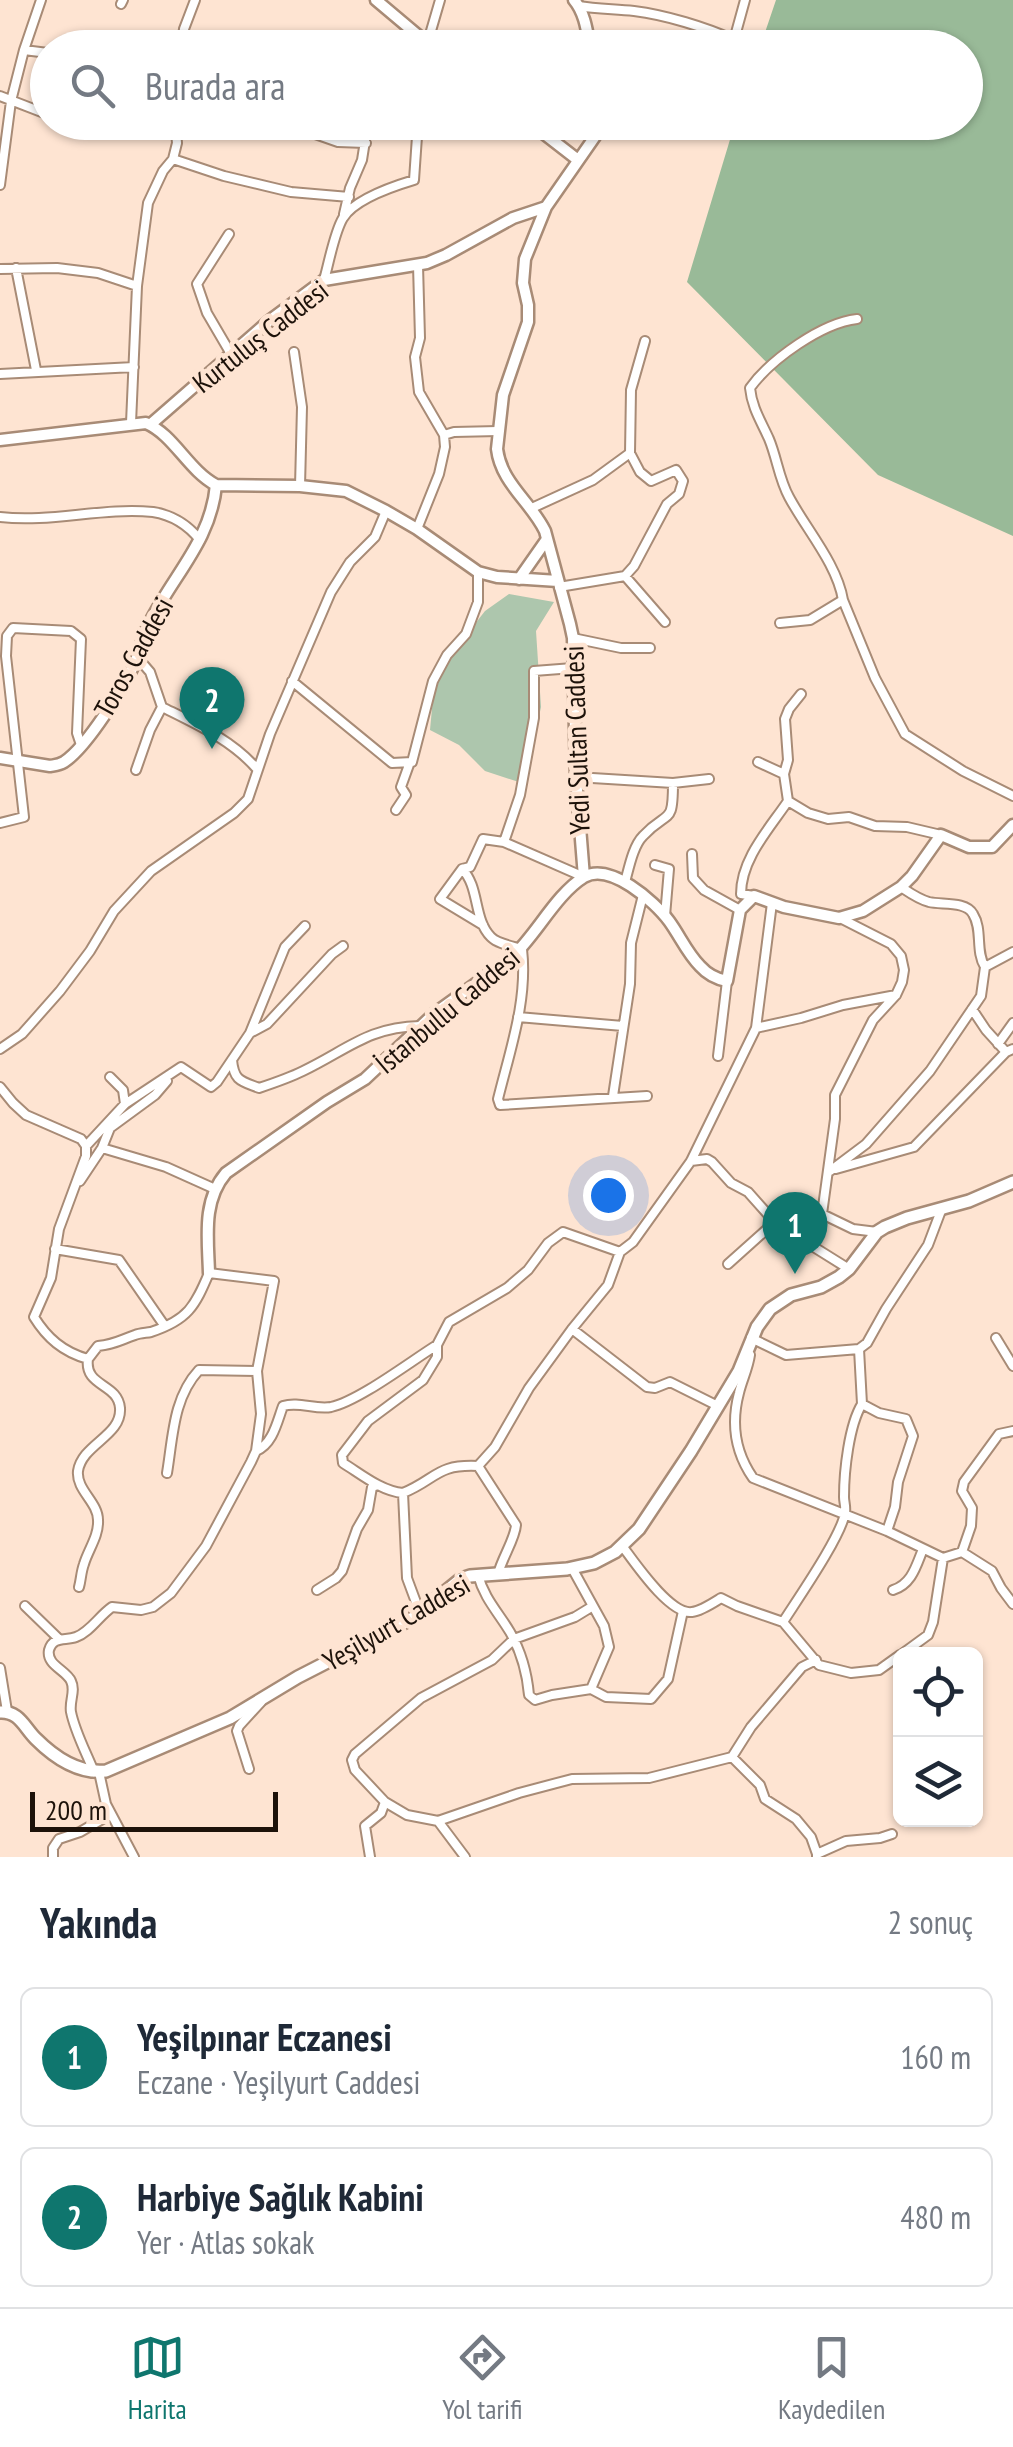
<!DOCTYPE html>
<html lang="tr">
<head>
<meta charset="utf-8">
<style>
  :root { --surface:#fff; --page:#f6f6f7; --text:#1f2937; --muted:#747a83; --line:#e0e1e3; --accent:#0f766e }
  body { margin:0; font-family:"PT Sans Narrow",sans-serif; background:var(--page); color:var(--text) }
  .controls { position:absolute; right:30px; bottom:30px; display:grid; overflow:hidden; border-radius:15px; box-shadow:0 2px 8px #0004 }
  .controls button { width:90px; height:90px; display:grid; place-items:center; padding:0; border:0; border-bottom:2px solid var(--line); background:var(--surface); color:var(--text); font:50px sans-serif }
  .scale { position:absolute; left:30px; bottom:25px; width:248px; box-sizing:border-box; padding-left:10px; border:5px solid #1d120a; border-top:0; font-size:28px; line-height:35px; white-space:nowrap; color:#1d120a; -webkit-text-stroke:8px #fee4d2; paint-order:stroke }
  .you { position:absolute; left:608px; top:1195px; width:35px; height:35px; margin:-25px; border:8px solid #fff; border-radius:50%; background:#1a73e8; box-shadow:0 0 0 15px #1a73e833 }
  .badge { display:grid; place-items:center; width:65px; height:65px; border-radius:50%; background:var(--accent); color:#fff; font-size:32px; font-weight:700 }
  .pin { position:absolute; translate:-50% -82px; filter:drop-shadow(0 2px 5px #0008) }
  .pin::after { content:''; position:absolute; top:52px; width:35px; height:30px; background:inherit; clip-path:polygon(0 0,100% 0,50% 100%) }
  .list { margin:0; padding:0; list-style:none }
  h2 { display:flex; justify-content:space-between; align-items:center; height:130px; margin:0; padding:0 40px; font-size:42px }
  h2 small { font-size:32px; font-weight:400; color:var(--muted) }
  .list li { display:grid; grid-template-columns:65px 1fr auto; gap:30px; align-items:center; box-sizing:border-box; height:140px; margin:0 20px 20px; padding:0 20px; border:2px solid var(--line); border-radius:15px }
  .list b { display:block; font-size:38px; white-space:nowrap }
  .list p { margin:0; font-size:32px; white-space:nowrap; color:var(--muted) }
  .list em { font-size:32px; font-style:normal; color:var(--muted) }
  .icon { flex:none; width:55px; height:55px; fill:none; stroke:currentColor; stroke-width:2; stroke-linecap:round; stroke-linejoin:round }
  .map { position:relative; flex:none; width:1013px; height:1857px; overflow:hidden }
  .search { position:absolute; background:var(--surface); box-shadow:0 2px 8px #0004; left:30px; right:30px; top:30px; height:110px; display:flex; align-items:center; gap:25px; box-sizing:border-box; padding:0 35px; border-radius:55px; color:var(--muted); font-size:38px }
  .sheet { height:450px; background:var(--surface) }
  nav { display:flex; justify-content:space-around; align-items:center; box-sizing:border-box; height:140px; border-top:2px solid var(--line); background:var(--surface); font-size:28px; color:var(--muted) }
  nav a { display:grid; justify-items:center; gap:5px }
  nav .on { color:var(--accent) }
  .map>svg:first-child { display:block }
  .green { fill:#adc6ad }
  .forest { fill:#99ba98 }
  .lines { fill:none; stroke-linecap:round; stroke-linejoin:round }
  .minor-casing { stroke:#a88b76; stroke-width:12 }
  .tertiary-casing { stroke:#a88b76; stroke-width:15 }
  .secondary-casing { stroke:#a88b76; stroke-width:16 }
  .minor { stroke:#fff; stroke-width:8 }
  .tertiary { stroke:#fff; stroke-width:10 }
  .secondary { stroke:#fff; stroke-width:11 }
  .labels { text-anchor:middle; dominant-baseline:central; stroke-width:9; stroke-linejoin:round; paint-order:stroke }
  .street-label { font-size:28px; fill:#1d120a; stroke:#fee4d2 }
</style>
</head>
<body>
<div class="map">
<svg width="1013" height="1857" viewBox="0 0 1013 1857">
  <rect width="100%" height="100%" fill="#fee4d2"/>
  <path class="green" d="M509,594L554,602L536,631L541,707L525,784L485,771L459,745L430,730L434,687L457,647L485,611Z"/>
  <path class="forest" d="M776,0H1013V536L878,475L687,282L735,123L966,122V48L760,47Z"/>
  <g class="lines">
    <g class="minor-casing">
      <path id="minor" d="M121,4L123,0
        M578,6C597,9 615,9 634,11C666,15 705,27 734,40L730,48
        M734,40L745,0
        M181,48L184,29L195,0
        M426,48L440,0
        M24,50L48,53
        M0,96L44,113
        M281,122L338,142L366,143
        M173,159L224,176L291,192L349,197
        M0,185L11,101L24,50L41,0
        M344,214L350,188L362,160L368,122
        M229,234L197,284L207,313L231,354
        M16,268L36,370
        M0,269L57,268L98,273L137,286
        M324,280C329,263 334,233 343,218C355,199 394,186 414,180L418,122
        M857,319C822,323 771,359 750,388C752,408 761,421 769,439C777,458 779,479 789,497C806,529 837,564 843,600L875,678L905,734L963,771L1013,796
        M294,352L302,407L300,486
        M0,374L134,367
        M131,423L137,286L148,203L163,171L173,159L177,143L175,122
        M444,435L454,432L498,431
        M630,453L631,390L645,341
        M532,508L593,480L630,453L640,472L651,481L676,470L683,481L679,494L667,504L634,566L625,576L559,587
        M0,517C51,523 102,507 153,512C172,515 188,525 200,540
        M417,529L439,474L445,447L444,435L419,392L415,357L420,338L418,265
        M625,576L665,622
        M780,623L810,620L843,600
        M573,638L621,648H650
        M137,657L150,672L162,707C196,724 232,740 257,769
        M292,681L392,763L412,762L433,681L447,655L466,634L478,602V572
        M758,762L784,774
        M136,770L150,730L162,707
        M576,777L673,783L709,779
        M788,801L784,774L788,760L785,719L789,709L801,694
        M396,810L406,795L401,787L410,762
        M0,823L24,817L6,656L7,636L13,628L71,631L81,639L77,733L81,745
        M504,842L520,795L534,718V671L573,668
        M692,854L693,878L704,890L740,910
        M655,865L669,869L665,916
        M462,869C480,887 473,919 491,937C498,944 512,946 522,949C528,1000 510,1050 498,1099L500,1105L647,1096
        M625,882C629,868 633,846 643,836C668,809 673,827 673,783
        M901,887C910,893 918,899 929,902C942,905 966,901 973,914C983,930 975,951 985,967L1013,952
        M754,896L741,894C741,859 769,829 788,801L808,813L828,819L849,817L875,826L907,827L941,835
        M840,918L891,944L901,956L904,970L902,982L896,995L873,1020L835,1095V1119L822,1214L853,1229L877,1232
        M483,925L440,899L462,869L470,867L483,839L504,842L584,877
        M972,1009L986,1030L1006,1052
        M518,1017L623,1026
        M756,1028L801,1018L843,1005L896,995
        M250,1033L285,947L305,926
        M998,1044L1013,1023
        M0,1049L22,1034L60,991L90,951L114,911L151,871L234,813L248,799L270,734L331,592L350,562L375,537L386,511
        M718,1056L727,981
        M232,1060C234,1081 241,1081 259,1088C274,1083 289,1078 303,1071C347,1050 368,1027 420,1026
        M110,1077L123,1090L125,1104
        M0,1087L13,1103L26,1115L81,1139L86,1146L125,1104L181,1067L211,1087L217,1082L250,1033L267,1024L332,954L343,946
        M613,1096L630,984L631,943L643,895
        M86,1146V1156L59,1229L51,1278L34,1317C47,1338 63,1352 88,1359L98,1346C116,1344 120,1340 135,1335C140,1333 146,1333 151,1332C188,1320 195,1306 209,1273L274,1281L257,1371L261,1414L256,1451L251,1462L206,1546L171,1593L153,1607L141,1610L112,1607C99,1616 90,1632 76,1637C65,1641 53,1636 49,1650C46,1665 66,1670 71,1681C76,1691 69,1701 71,1712C75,1732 86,1752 94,1772
        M102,1148L166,1167L215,1189
        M691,1161L707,1159L712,1162L731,1183L748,1192L789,1238L809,1244L849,1269
        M836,1169L914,1147L1006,1052L1013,1049
        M830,1171L866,1144L930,1071L981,996L985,967
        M80,1181L102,1148L110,1128L155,1095L167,1081
        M55,1249L119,1260L164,1325
        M620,1252L563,1232L548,1243L528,1270L507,1288L449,1322L437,1345V1357L423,1380L368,1421L342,1455L343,1463C361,1474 381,1491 403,1493C437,1479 436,1464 478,1466L495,1447L529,1388L572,1329L608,1285L620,1252L633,1242L691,1161L756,1028L772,903
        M728,1264L776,1221L822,1214
        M572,1329L647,1387L655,1388L670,1382L718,1406
        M996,1338L1013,1366
        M751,1341V1338L786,1355L859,1349
        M750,1355C748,1369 742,1380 739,1393C731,1423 735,1452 753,1478L887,1531L943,1558L962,1552L992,1571L1001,1588L1013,1604
        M256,1451C273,1444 277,1422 283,1406C299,1401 315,1410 331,1407C359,1401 411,1361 437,1345
        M478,1466L516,1525C515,1539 502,1558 498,1574
        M167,1473C173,1437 173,1398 199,1370L257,1371
        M403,1493L407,1578L420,1613
        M887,1531L895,1507L898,1482L913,1436L906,1419L879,1413L862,1404L859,1349L867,1343L886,1309L928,1245L942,1208
        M623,1547C635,1563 670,1615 692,1612C701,1611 713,1603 721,1598L737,1606L783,1622L819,1665L851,1673L879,1670L900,1655
        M962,1552L971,1526L972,1508L962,1491L964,1482L999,1434L1013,1431
        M572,1568L604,1626L609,1647L591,1689
        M478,1575C484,1598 498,1612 510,1632C522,1653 527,1672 529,1695L535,1700L552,1695L591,1689L606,1697L651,1699L668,1679L683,1611
        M79,1587C81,1580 81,1572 84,1564C88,1550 99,1536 98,1520C98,1502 76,1490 78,1471C82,1444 122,1436 120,1408C118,1383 84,1387 88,1359
        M317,1590L336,1578L342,1571L357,1529L368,1510L372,1487L378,1485
        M893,1590C912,1584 916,1566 923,1549
        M25,1606L59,1639
        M783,1622C797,1600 843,1534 845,1512C846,1507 844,1502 844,1497C844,1471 849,1425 862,1404
        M902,1654L928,1635L933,1622L943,1558
        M0,1668L7,1711
        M732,1757L760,1785L765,1799L796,1819L811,1837L817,1854
        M249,1769L237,1731L239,1726L261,1702
        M99,1772L106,1804L134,1857
        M385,1802L407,1815L438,1821L465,1857
        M438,1821L519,1793L572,1779L649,1778L732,1757L751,1727L802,1667L816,1660
        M817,1856V1854L846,1841L880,1838L892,1834
        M53,1857V1848L59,1839L80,1832L111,1814
        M370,1857L365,1826L381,1813L385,1802L355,1770L352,1760L355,1754L421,1698L492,1660L514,1639L575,1617L593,1606"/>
    </g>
    <g class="tertiary-casing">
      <path id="tertiary" d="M376,0L433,48
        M574,0C585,13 587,31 590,48
        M529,122L578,160
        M151,424L269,321L324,280L427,263L446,255L513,218L546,207
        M0,440L146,423C174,435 188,470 216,485L300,486L346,491L386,511L417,529L478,572L497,577L558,581
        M519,579L547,539
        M0,758L50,766C56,765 59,765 64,762C87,747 125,686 136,660C141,648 143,635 149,624C173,575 211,541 216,485
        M584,877L576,777L573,638L570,624L545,531C531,502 501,483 497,449L503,395L528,322V305L523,283L525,259L546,207L596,135L599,122
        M209,1273C208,1238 202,1201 226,1173L327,1102L365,1079L435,1013L510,959C536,936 555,895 584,877C610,862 654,901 669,921C680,936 687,953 700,966C708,975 716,979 727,981L740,910L754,896L784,907L839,918L863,911L901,887L912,876L941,835L969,847H992L1013,825"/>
    </g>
    <g class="secondary-casing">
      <path id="secondary" d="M0,1712C19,1711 24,1727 36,1739C55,1758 78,1774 106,1771L230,1718L298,1677L413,1618L461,1579L470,1576L567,1569L594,1563L615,1552L639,1529L691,1451L739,1371L757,1327L770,1309L791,1295L821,1287L839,1277L849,1269L877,1232L885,1227L907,1218L969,1201L1013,1182"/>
    </g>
    <use href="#minor" class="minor"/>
    <use href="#tertiary" class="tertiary"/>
    <use href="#secondary" class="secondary"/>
  </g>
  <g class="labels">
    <g class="street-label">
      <text transform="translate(260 336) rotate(-38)">Kurtuluş Caddesi</text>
      <text transform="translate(133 657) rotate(-61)">Toros Caddesi</text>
      <text transform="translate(576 740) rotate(-92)">Yedi Sultan Caddesi</text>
      <text transform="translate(447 1010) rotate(-40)">İstanbullu Caddesi</text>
      <text transform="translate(396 1622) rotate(-30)">Yeşilyurt Caddesi</text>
    </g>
  </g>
</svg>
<div class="controls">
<button><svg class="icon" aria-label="locate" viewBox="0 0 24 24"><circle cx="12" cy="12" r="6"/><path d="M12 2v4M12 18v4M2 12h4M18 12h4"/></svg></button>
<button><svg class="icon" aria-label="layers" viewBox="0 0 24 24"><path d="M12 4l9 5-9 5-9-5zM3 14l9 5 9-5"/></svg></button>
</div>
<div class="scale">200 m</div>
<div class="you"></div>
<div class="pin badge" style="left:795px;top:1274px">1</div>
<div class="pin badge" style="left:212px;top:749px">2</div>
<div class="search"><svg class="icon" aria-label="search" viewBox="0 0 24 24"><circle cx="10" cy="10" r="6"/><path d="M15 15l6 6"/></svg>Burada ara</div>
</div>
<section class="sheet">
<h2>Yakında<small>2 sonuç</small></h2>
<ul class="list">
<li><span class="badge">1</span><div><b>Yeşilpınar Eczanesi</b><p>Eczane · Yeşilyurt Caddesi</p></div><em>160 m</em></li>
<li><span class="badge">2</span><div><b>Harbiye Sağlık Kabini</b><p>Yer · Atlas sokak</p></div><em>480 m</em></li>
</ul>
</section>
<nav>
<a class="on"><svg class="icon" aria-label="map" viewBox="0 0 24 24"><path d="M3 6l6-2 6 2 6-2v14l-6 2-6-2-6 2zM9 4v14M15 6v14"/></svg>Harita</a>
<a><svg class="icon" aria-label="directions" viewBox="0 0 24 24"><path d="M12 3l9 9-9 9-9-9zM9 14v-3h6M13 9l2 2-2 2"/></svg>Yol tarifi</a>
<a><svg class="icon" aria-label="saved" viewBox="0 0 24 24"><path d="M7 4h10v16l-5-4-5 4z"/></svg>Kaydedilen</a>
</nav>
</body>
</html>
